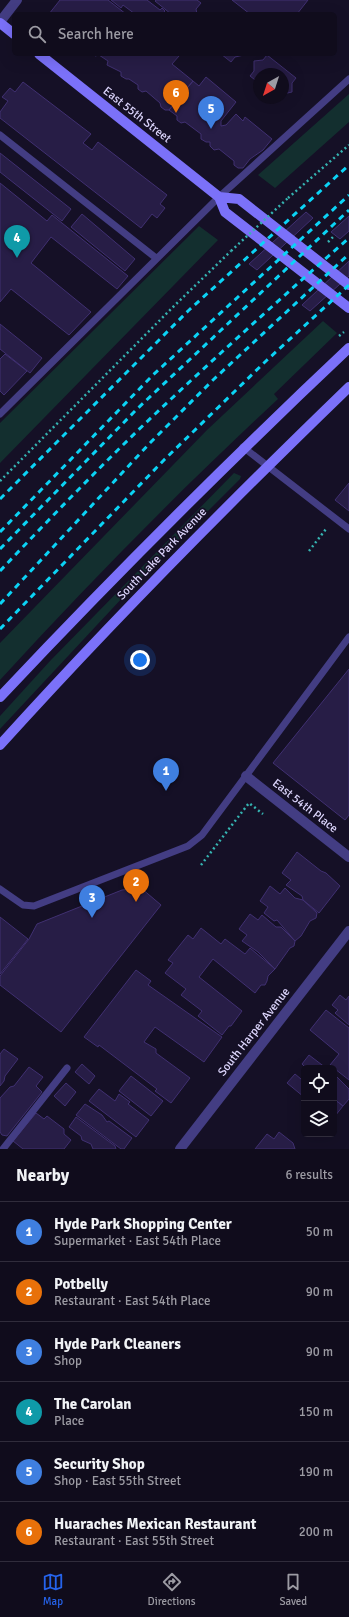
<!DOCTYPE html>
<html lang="en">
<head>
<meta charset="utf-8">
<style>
  :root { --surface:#100c1c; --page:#191525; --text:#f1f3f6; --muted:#9c9ba3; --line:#302c3b; --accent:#2563eb }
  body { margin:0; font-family:Signika,sans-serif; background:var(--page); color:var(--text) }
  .controls { position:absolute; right:12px; bottom:12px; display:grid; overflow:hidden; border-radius:6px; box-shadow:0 4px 16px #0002 }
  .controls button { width:36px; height:36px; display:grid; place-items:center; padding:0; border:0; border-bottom:1px solid var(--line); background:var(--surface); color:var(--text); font:20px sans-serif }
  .compass { position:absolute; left:253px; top:68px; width:36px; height:36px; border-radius:50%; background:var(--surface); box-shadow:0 4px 16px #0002; rotate:219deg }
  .you { position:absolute; left:140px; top:660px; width:14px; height:14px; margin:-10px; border:3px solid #fff; border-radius:50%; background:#1a73e8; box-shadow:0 0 0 6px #1a73e833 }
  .badge { display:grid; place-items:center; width:26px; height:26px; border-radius:50%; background:var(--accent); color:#fff; font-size:13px; font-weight:700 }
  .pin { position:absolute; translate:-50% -33px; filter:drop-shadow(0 1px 2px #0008) }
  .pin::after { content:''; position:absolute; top:21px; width:14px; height:12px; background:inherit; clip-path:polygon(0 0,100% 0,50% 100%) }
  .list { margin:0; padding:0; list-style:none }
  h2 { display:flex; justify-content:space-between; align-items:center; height:52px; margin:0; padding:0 16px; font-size:17px }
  h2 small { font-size:13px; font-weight:400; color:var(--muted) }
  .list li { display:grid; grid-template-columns:26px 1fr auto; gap:12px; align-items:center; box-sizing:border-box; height:60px; padding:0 16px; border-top:1px solid var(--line) }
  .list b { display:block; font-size:15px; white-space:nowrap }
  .list p { margin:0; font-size:13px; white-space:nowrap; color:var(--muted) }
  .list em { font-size:13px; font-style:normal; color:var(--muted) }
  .icon { flex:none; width:22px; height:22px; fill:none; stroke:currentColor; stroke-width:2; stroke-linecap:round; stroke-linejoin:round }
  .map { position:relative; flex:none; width:349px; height:1149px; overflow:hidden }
  .search { position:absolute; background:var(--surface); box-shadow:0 4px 16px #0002; left:12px; right:12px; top:12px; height:44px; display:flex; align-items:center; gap:10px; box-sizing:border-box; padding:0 14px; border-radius:6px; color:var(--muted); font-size:15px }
  .sheet { height:412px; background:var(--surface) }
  nav { display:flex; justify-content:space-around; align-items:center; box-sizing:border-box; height:56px; border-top:1px solid var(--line); background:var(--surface); font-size:11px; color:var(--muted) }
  nav a { display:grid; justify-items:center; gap:2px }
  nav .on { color:var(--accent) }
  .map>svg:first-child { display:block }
  .green { fill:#132f2f }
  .building { fill:#271d46; stroke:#403071 }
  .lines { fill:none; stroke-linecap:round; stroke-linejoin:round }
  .path { stroke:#35b3b1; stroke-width:2.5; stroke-dasharray:2 3; stroke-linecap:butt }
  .lane { stroke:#433d83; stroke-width:7 }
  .street { stroke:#433d83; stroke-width:10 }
  .secondary { stroke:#7b71f9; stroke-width:10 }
  .rail { stroke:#0bd3f5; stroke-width:3; stroke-dasharray:6 5; stroke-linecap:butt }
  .path-bridge { stroke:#35b3b1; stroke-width:2.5; stroke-dasharray:2 3; stroke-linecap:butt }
  .labels { text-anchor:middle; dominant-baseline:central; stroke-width:3.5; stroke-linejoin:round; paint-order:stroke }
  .street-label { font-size:12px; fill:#ddd6fd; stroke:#151026 }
</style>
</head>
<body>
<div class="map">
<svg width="349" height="1149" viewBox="0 0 349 1149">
  <rect width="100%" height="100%" fill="#151026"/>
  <path class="green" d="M349,94V122L275,188L258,175Z
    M199,226L218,240L0,463V423Z
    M323,321L337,333L274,394L278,399C181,489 89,583 0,680V643L207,430Z
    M234,473L241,476L240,479L138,581L0,729V716L50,661Z"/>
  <path class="building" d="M60,0H108L126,14H49Z
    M111,0H147L160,10L162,8L165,11L163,13L165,14H135L123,5L121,8Z
    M156,0H197L201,3L196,9L197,14H171L155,1Z
    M232,0H308L297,14H250Z
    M93,54H176L179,56L172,64L193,81L169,110H165L161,107L160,103L146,91L142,92L138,89V85L129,79H126L121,76V72L107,65L108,61L99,55L95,56Z
    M221,54H244V55L235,57L231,62Z
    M267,55L296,78L292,83V92L283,94V74H259V83L250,76L254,71V61L263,60Z
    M206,77L236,102L221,121V126L226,125L236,114L243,121L245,117L272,139L263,150L250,159L243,168H238L234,165V161L219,149L214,150L210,146V142H206L201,139V134L185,122L181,123L177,120V116L169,110L193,81L199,86Z
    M23,82L91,134L83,143L92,150L98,142L167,195L160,204L165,208L157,218L152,214L141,228L0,118V112L8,101L2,97L10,88L15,92Z
    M0,153L71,209L62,221L0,172Z
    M0,183L47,221L52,215L128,276L117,289L51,237L31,263L91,312L69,335L11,289L0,302Z
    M306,212L313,218L257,270L249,264Z
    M82,214L135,259L125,271L71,227Z
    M349,216V231L340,239L331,232Z
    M349,261V276L310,311L302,305Z
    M0,324L42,358L30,373L0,349Z
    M5,354L27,371L4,395L0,391V359Z
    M349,483V511L335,500Z
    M349,669V815L345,820L273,763Z
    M297,852L321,871L326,873L340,886L319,913L303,900L302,896L286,885L291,880L282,873Z
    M270,886L280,894L285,888L295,898L303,900L317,913L316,918L310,921L301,936L295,941L277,920L274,921L264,913L268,907L260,901Z
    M141,888L161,905L61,1032L0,985V976L29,939L37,924L122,890Z
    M250,914L258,920L262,915L276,927H281L295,941L294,946L290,948L275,969L258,952L242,941L247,935L239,929Z
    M0,917L28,939L0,974Z
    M201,928L221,944L225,939L245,954L250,948L275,969L268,976L267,981L265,985H261L255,993L213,959L199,977L242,1011L231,1026H229L222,1035L198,1016L202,1011L181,995L186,989L165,973L173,963L168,960L188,935L193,939Z
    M136,970L151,981L148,985L222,1037L204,1062L155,1027L144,1042L156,1049V1053L190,1078L171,1103L155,1091L157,1089L99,1045L98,1047L84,1037Z
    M340,995L346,1000L349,996V1025L335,1013L338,1010L332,1005Z
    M326,1010L349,1028V1080L330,1065L339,1054L310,1030Z
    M4,1049L18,1059L5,1076L4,1081L0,1086V1054Z
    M309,1055L326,1068H306L302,1064Z
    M82,1064L95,1076L89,1084L75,1072Z
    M29,1067L43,1077L36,1086L42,1092L7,1136L2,1135L0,1132V1098L10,1087L14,1086Z
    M295,1074L301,1079L304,1075V1097L287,1083Z
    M334,1074L349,1089V1099L343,1106L334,1099Z
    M131,1076L163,1101L151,1116L119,1091Z
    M66,1083L76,1092L65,1106L54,1096Z
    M99,1089L115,1101L119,1094L130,1102L128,1104L149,1120L136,1137L89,1101Z
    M334,1099L343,1106L335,1116L334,1115Z
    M85,1104L102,1115L107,1122L109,1121L132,1138L124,1149H121L76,1115Z
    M36,1113L44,1119L47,1116L64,1129V1134L71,1140L64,1149H23L13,1141Z
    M76,1117L115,1146L116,1149H93L91,1144L82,1140L81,1136L69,1127Z
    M279,1132L293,1143L295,1149H255L267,1134L274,1139Z"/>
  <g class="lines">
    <path class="path" d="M288,198L349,145
      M328,242L335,235
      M339,336L344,332
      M0,481L174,306L231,251
      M309,551L326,529
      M201,865L249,803L263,814"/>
    <path class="lane" d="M0,135L156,258
      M0,414L219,197L349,79
      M243,447L349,529
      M0,889L23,905L34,906L188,846L202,835L349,637
      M3,1149L67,1068"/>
    <path class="street" d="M0,22L17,0
      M246,776L349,857
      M180,1149L349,931"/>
    <path class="secondary" d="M0,23L14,34
      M39,54L219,197L225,212L349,308
      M219,197L239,199L349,285
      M0,697C113,577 229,461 349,348
      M0,745C112,621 229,503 349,387"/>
    <path class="rail" d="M0,499L188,311L349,165
      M0,532L153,375L349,195
      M0,549L137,409L349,210
      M0,571C56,512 112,454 171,399C230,344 289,291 349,238
      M0,604L149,444L213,380L349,254
      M0,629L164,460L266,361L349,285"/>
    <path class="path-bridge" d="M231,251L288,198"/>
  </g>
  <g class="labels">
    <g class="street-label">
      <text transform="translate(137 115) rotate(38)">East 55th Street</text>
      <text transform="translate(162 554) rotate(-46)">South Lake Park Avenue</text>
      <text transform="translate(305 806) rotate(38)">East 54th Place</text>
      <text transform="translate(254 1032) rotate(-52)">South Harper Avenue</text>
    </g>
  </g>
</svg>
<div class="controls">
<button><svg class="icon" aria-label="locate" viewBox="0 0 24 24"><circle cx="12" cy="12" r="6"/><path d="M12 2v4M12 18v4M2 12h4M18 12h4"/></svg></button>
<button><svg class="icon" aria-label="layers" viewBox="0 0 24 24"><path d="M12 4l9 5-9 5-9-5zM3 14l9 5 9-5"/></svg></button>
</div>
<svg class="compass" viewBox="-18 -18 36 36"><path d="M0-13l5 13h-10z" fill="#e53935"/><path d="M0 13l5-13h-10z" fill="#9c9ba3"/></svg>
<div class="you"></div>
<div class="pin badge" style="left:166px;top:791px;background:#3f7fe0">1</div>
<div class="pin badge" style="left:136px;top:902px;background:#e8710a">2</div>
<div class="pin badge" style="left:92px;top:918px;background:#3f7fe0">3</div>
<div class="pin badge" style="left:17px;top:258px;background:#0f9aa8">4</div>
<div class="pin badge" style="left:211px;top:129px;background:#3f7fe0">5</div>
<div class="pin badge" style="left:176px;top:113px;background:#e8710a">6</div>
<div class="search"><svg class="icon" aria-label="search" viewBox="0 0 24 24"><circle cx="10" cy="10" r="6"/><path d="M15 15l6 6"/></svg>Search here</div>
</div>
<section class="sheet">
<h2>Nearby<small>6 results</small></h2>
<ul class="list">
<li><span class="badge" style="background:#3f7fe0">1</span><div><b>Hyde Park Shopping Center</b><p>Supermarket · East 54th Place</p></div><em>50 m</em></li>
<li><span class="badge" style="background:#e8710a">2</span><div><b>Potbelly</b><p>Restaurant · East 54th Place</p></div><em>90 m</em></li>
<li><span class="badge" style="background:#3f7fe0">3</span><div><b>Hyde Park Cleaners</b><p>Shop</p></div><em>90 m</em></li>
<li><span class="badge" style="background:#0f9aa8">4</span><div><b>The Carolan</b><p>Place</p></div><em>150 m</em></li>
<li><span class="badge" style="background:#3f7fe0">5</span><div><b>Security Shop</b><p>Shop · East 55th Street</p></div><em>190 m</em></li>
<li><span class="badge" style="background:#e8710a">6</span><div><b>Huaraches Mexican Restaurant</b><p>Restaurant · East 55th Street</p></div><em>200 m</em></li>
</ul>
</section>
<nav>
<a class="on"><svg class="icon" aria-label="map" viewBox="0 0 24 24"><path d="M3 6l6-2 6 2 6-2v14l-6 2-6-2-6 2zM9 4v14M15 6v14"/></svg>Map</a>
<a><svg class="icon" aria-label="directions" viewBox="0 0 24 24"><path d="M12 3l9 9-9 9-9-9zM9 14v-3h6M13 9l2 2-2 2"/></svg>Directions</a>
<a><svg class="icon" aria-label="saved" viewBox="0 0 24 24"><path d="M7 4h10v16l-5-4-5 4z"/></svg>Saved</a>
</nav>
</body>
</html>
